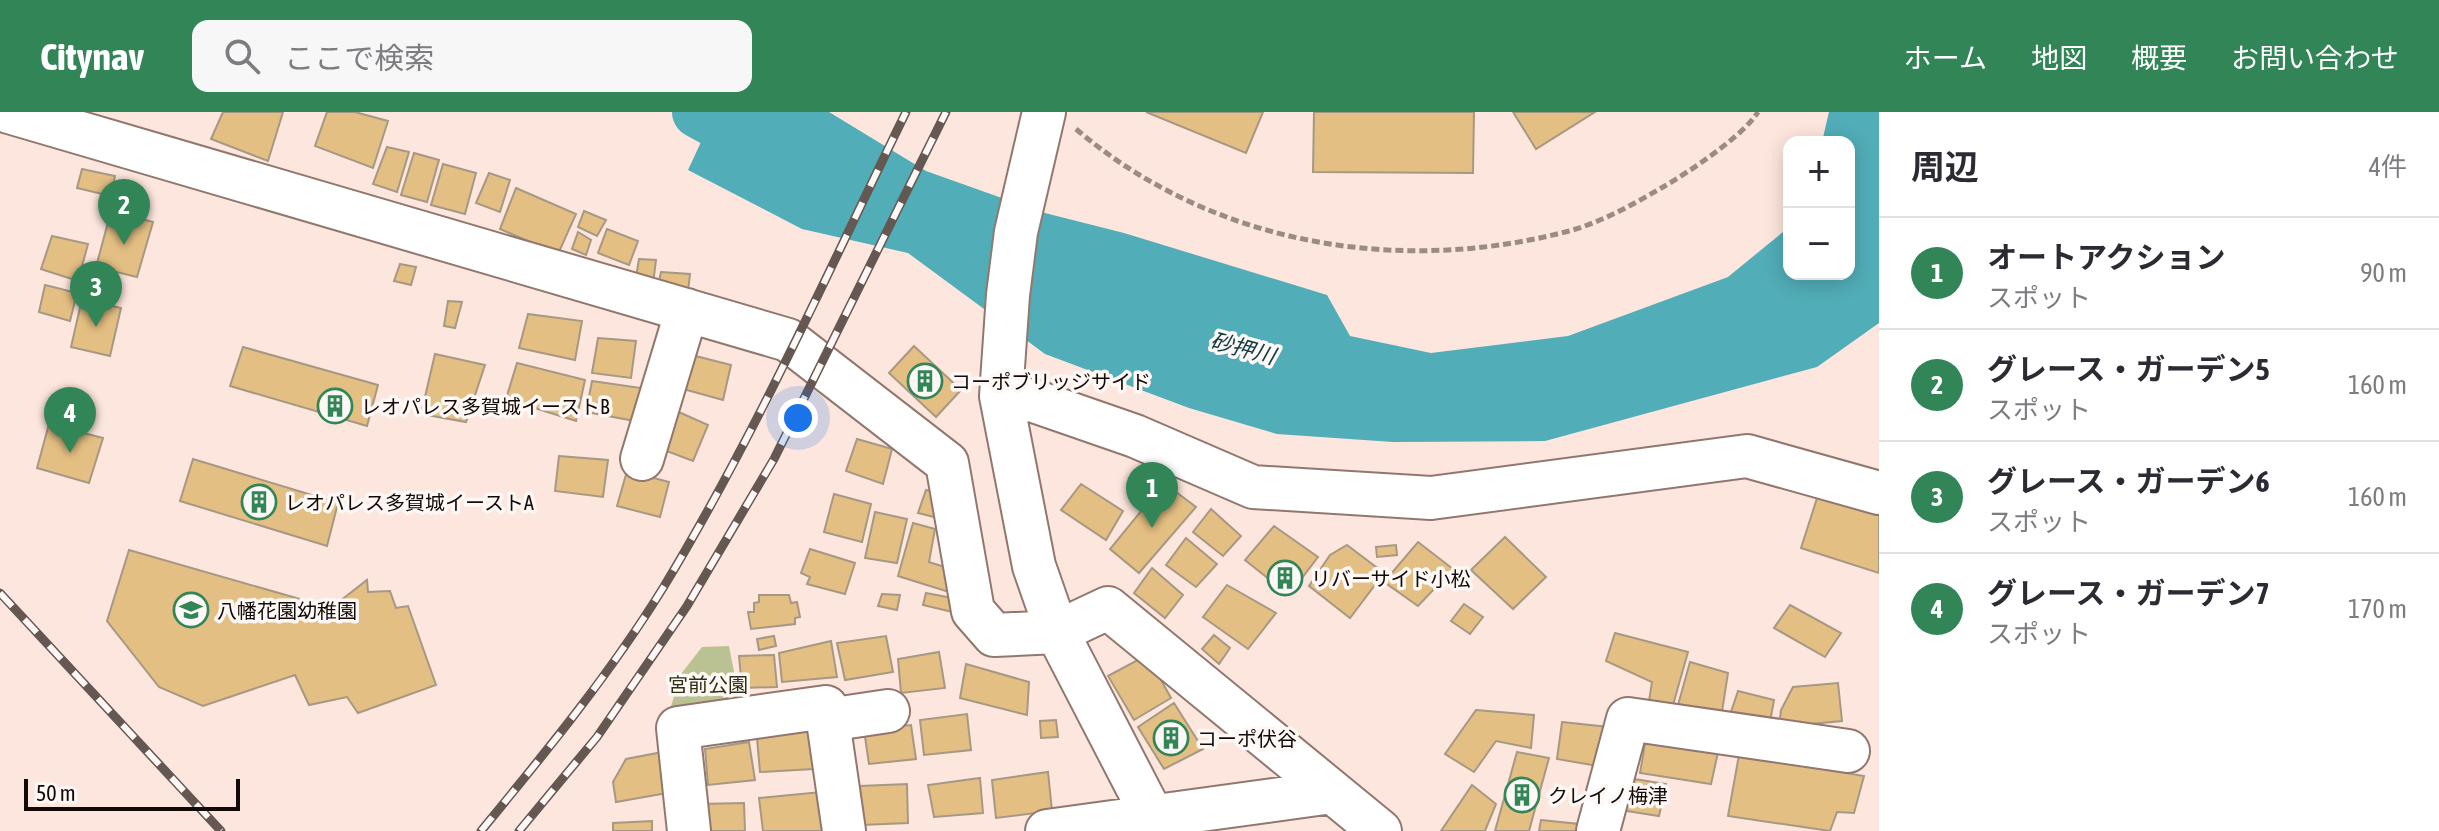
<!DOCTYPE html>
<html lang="ja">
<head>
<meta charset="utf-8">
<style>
  :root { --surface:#fff; --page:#f7f7f7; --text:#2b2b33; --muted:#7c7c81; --line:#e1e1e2; --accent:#318557 }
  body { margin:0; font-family:"Asap Condensed","Noto Sans JP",sans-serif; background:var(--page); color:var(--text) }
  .controls { position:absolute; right:24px; top:24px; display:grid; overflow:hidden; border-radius:16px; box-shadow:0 4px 20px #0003 }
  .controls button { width:72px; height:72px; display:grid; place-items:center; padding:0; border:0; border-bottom:2px solid var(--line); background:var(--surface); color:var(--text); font:40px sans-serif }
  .scale { position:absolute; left:24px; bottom:20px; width:216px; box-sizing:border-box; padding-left:8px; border:4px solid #130a07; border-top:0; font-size:22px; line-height:28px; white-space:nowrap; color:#130a07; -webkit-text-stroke:6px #fdf8f5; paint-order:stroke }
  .you { position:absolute; left:798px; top:306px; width:28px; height:28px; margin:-20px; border:6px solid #fff; border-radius:50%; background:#1a73e8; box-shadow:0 0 0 12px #1a73e833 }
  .badge { display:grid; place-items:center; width:52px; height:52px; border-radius:50%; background:var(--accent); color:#fff; font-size:26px; font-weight:700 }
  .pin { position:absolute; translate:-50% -66px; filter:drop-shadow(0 2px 4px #0008) }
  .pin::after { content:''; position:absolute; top:42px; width:28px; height:24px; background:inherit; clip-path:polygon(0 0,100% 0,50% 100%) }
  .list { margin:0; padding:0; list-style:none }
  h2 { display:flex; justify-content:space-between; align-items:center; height:104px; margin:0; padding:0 32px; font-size:34px }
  h2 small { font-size:26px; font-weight:400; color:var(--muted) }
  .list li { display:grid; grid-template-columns:52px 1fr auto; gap:24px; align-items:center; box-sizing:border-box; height:112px; padding:0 32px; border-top:2px solid var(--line) }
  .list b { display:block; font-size:30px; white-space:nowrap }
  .list p { margin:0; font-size:26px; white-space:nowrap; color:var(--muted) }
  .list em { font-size:26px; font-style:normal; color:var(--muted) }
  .icon { flex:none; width:44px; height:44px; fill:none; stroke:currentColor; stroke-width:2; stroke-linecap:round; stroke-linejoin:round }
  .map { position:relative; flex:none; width:1879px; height:719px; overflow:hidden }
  header { display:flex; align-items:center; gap:48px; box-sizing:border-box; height:112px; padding:0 40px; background:var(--accent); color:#fff }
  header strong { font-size:38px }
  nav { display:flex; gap:44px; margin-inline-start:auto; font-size:28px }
  .search { width:560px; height:72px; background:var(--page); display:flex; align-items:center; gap:20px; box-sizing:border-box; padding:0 28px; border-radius:16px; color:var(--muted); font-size:30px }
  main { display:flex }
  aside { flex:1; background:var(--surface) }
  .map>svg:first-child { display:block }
  .green { fill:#bac192 }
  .water { fill:#51adb8 }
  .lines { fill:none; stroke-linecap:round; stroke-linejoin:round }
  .river { stroke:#51adb8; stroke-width:52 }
  .building { fill:#e4bf83; stroke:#a69883; stroke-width:2 }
  .minor-casing { stroke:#91786e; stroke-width:46 }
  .path { stroke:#9c8b84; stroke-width:5; stroke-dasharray:8 4; stroke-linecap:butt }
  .minor { stroke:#fff; stroke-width:42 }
  .rail-casing { stroke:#655752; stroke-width:9 }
  .rail { stroke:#fdf8f5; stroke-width:6; stroke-dasharray:18; stroke-linecap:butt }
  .labels { text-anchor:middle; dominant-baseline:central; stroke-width:7; stroke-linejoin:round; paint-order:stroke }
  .poi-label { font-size:20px; fill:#130a07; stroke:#fdf8f5; text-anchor:start }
  .park-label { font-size:20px; fill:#2d3012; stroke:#fdf8f5 }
  .water-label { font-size:22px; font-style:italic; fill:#103c41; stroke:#fdf8f5 }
</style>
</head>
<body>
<header>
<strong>Citynav</strong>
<div class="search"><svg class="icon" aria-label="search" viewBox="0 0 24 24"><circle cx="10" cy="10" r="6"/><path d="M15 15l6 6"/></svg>ここで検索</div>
<nav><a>ホーム</a><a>地図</a><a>概要</a><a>お問い合わせ</a></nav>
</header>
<main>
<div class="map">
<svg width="1879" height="719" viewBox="0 0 1879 719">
  <rect width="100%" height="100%" fill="#fde6dd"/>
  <path class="green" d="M729,534L741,596L668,604L681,562L702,535Z"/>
  <path class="water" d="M715,0H829L926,59L1041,100L1124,121L1327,183L1350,224L1431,241L1568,224L1728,165L1789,115V162H1849V30H1822L1829,0H1879V211L1817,255L1545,329L1393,330L1277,322L1189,296L1045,242L908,141L802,117L688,58Z"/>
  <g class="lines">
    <path class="river" d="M698,0L772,41"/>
  </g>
  <path class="building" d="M223,0H283L268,49L211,27Z
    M327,0H355L388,9L373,56L315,34Z
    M1146,0H1263L1246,41Z
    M1314,0H1474L1473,61L1313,60Z
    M1513,0H1595L1536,37Z
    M387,35L409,40L397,80L373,72Z
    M414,41L439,48L427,90L401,83Z
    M443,52L476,61L465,102L431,93Z
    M82,57L115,64L111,84L77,76Z
    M489,61L510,68L500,100L476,91Z
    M516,76L576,102L558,142L500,117Z
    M111,99L153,110L137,165L96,155Z
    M584,99L606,108L597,124L578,115Z
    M607,117L638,129L629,153L598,141Z
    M578,120L591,128L586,143L572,137Z
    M52,124L88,132L78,169L41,157Z
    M639,147L656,148L652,180L634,177Z
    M400,152L416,155L411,173L394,169Z
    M661,160L690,162L687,188L656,183Z
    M45,173L77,181L70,209L39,200Z
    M82,187L121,196L110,244L71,235Z
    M448,189L462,190L455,216L444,214Z
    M528,202L582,209L575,248L519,236Z
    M598,226L636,229L631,266L592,261Z
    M914,234L961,278L936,305L889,261Z
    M243,235L378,273L367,314L230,274Z
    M684,241L731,253L723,288L676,275Z
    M435,242L485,253L466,310L421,302Z
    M517,251L585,268L576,309L506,287Z
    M592,269L641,276L635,309L586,300Z
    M672,297L708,313L693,349L656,335Z
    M49,312L103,326L89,371L37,356Z
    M857,327L892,337L883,372L846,359Z
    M559,344L608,348L603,385L555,379Z
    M193,347L338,391L327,434L180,389Z
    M627,359L669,370L660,405L617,394Z
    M1164,371L1196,395L1139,461L1110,437Z
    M1081,372L1123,399L1106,428L1061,398Z
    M926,378L944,382L942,407L918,401Z
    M1819,380L1879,399V461L1801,436Z
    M834,382L871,392L862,430L824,420Z
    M1211,397L1241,424L1223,444L1193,420Z
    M875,400L907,407L897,451L865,446Z
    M913,411L935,417L929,450L954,458L949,480L898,464Z
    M1274,414L1318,445L1289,483L1245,448Z
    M1505,425L1546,465L1513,497L1471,458Z
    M1186,426L1217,452L1196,475L1166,453Z
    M1418,430L1453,457L1418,494L1384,470Z
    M1347,433L1384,461L1350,506L1309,474L1330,443Z
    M1396,433L1397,443L1377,445L1376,435Z
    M810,437L855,451L845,482L807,472L810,465L801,461Z
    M129,438L331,496L367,468L368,480L390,479L396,496L408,494L436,573L358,601L347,585L309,593L295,563L203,594L159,575L107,509Z
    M1152,456L1183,483L1165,506L1134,481Z
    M1227,473L1276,501L1248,537L1203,505Z
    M926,481L963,488L961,502L923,493Z
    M882,482L900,483L897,498L878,494Z
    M759,483H789L791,491L797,490L800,505L795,506V512L751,517L748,500H754V491L759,490Z
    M1464,492L1483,505L1470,522L1451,509Z
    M1790,493L1841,521L1825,545L1774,516Z
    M1615,521L1688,540L1669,607L1647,602L1652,570L1606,549Z
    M1214,523L1230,536L1219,552L1202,537Z
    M774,524L776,534L759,538L757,527Z
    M886,524L893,560L845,568L837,531Z
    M831,529L837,565L782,570L779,541Z
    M939,540L945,576L901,581L898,547Z
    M774,543L777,575L742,576L739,544Z
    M1147,543L1171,586L1134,608L1108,564Z
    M1690,550L1728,561L1721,606L1678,593Z
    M966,552L1029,570L1027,603L960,586Z
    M1838,571L1842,609L1779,615L1781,598L1793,575Z
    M1738,579L1774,588L1768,621L1727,612Z
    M1174,591L1203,637L1164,657L1138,615Z
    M1476,598L1534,603L1531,636L1496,629L1474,660L1445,642Z
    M967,602L971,638L924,643L920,608Z
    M1056,608L1058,625L1041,626L1040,609Z
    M1562,610L1618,616L1610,656L1557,647Z
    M911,613L916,647L869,652L864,618Z
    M811,619L813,657L760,660L757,626Z
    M1647,620L1719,636L1711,672L1640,661Z
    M749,630L755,668L708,673L705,637Z
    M668,639L673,680L616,690L613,670L626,647Z
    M1517,640L1549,646L1529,719H1495Z
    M1739,643L1864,664L1854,701L1837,700L1830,719L1728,704Z
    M1048,660L1052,699L996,706L992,668Z
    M980,666L983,701L934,705L928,673Z
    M1628,666L1666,672L1659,704L1620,698Z
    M907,672L908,711L862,713L860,674Z
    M1472,673L1496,692L1485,719H1441Z
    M821,680L825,719H763L759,686Z
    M744,691L745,719H700L699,692Z
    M1541,708L1589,713L1588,719H1539Z
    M652,709V719H613V711Z"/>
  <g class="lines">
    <g class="minor-casing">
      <path id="minor" d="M9,0L788,228L947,351L973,499L994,523L1057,520L1108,496L1380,719
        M1044,0L1016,120L1008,183L1001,284L1034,454L1057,520L1160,719
        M1001,284L1034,289L1135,324L1253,375L1431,386L1747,344L1879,381
        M642,347L687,198
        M828,608L888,599
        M689,719L678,616L826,595L844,719
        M1047,719L1332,680
        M1598,719L1628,607L1848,639"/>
    </g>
    <path class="path" d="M1076,17C1212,133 1399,164 1569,119C1602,110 1634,92 1663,75C1689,60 1743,24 1758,0"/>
    <use href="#minor" class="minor"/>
    <g class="rail-casing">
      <path id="rail" d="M0,481L221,719
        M481,719C545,641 610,562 663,476C755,324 828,160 906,0
        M519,719L597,625L687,494L774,347L946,0"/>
    </g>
    <use href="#rail" class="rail"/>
  </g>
  <defs>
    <g id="building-ring" transform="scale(1.8)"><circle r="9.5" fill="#fdf8f5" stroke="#318557" stroke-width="1.5"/><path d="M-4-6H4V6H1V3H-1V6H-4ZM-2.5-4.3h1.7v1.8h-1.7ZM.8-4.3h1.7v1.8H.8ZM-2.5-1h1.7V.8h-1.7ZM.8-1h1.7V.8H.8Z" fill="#318557"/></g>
    <g id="school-ring" transform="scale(1.8)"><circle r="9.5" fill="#fdf8f5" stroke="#318557" stroke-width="1.5"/><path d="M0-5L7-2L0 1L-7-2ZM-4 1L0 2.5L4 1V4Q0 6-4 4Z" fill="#318557"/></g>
  </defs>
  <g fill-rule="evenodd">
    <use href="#building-ring" x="925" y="269"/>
    <use href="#building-ring" x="335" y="294"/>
    <use href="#building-ring" x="259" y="390"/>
    <use href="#building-ring" x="1285" y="466"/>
    <use href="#school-ring" x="191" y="498"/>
    <use href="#building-ring" x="1171" y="626"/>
    <use href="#building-ring" x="1522" y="683"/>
  </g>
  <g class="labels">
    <g class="poi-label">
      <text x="951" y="269">コーポブリッジサイド</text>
      <text x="361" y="294">レオパレス多賀城イーストB</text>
      <text x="285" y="390">レオパレス多賀城イーストA</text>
      <text x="1311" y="466">リバーサイド小松</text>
      <text x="217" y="498">八幡花園幼稚園</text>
      <text x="1197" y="626">コーポ伏谷</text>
      <text x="1548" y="683">クレイノ梅津</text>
    </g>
    <g class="park-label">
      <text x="708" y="572">宮前公園</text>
    </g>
    <g class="water-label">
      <text transform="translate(1243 236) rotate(15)">砂押川</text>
    </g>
  </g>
</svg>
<div class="controls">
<button>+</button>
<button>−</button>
</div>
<div class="scale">50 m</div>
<div class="you"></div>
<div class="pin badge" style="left:1152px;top:416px">1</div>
<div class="pin badge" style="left:124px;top:133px">2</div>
<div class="pin badge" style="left:96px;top:215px">3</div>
<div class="pin badge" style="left:70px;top:341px">4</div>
</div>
<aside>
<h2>周辺<small>4件</small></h2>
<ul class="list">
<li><span class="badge">1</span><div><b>オートアクション</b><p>スポット</p></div><em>90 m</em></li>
<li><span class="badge">2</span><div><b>グレース・ガーデン5</b><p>スポット</p></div><em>160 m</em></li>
<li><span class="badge">3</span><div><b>グレース・ガーデン6</b><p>スポット</p></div><em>160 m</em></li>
<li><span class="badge">4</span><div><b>グレース・ガーデン7</b><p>スポット</p></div><em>170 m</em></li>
</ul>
</aside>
</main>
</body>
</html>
